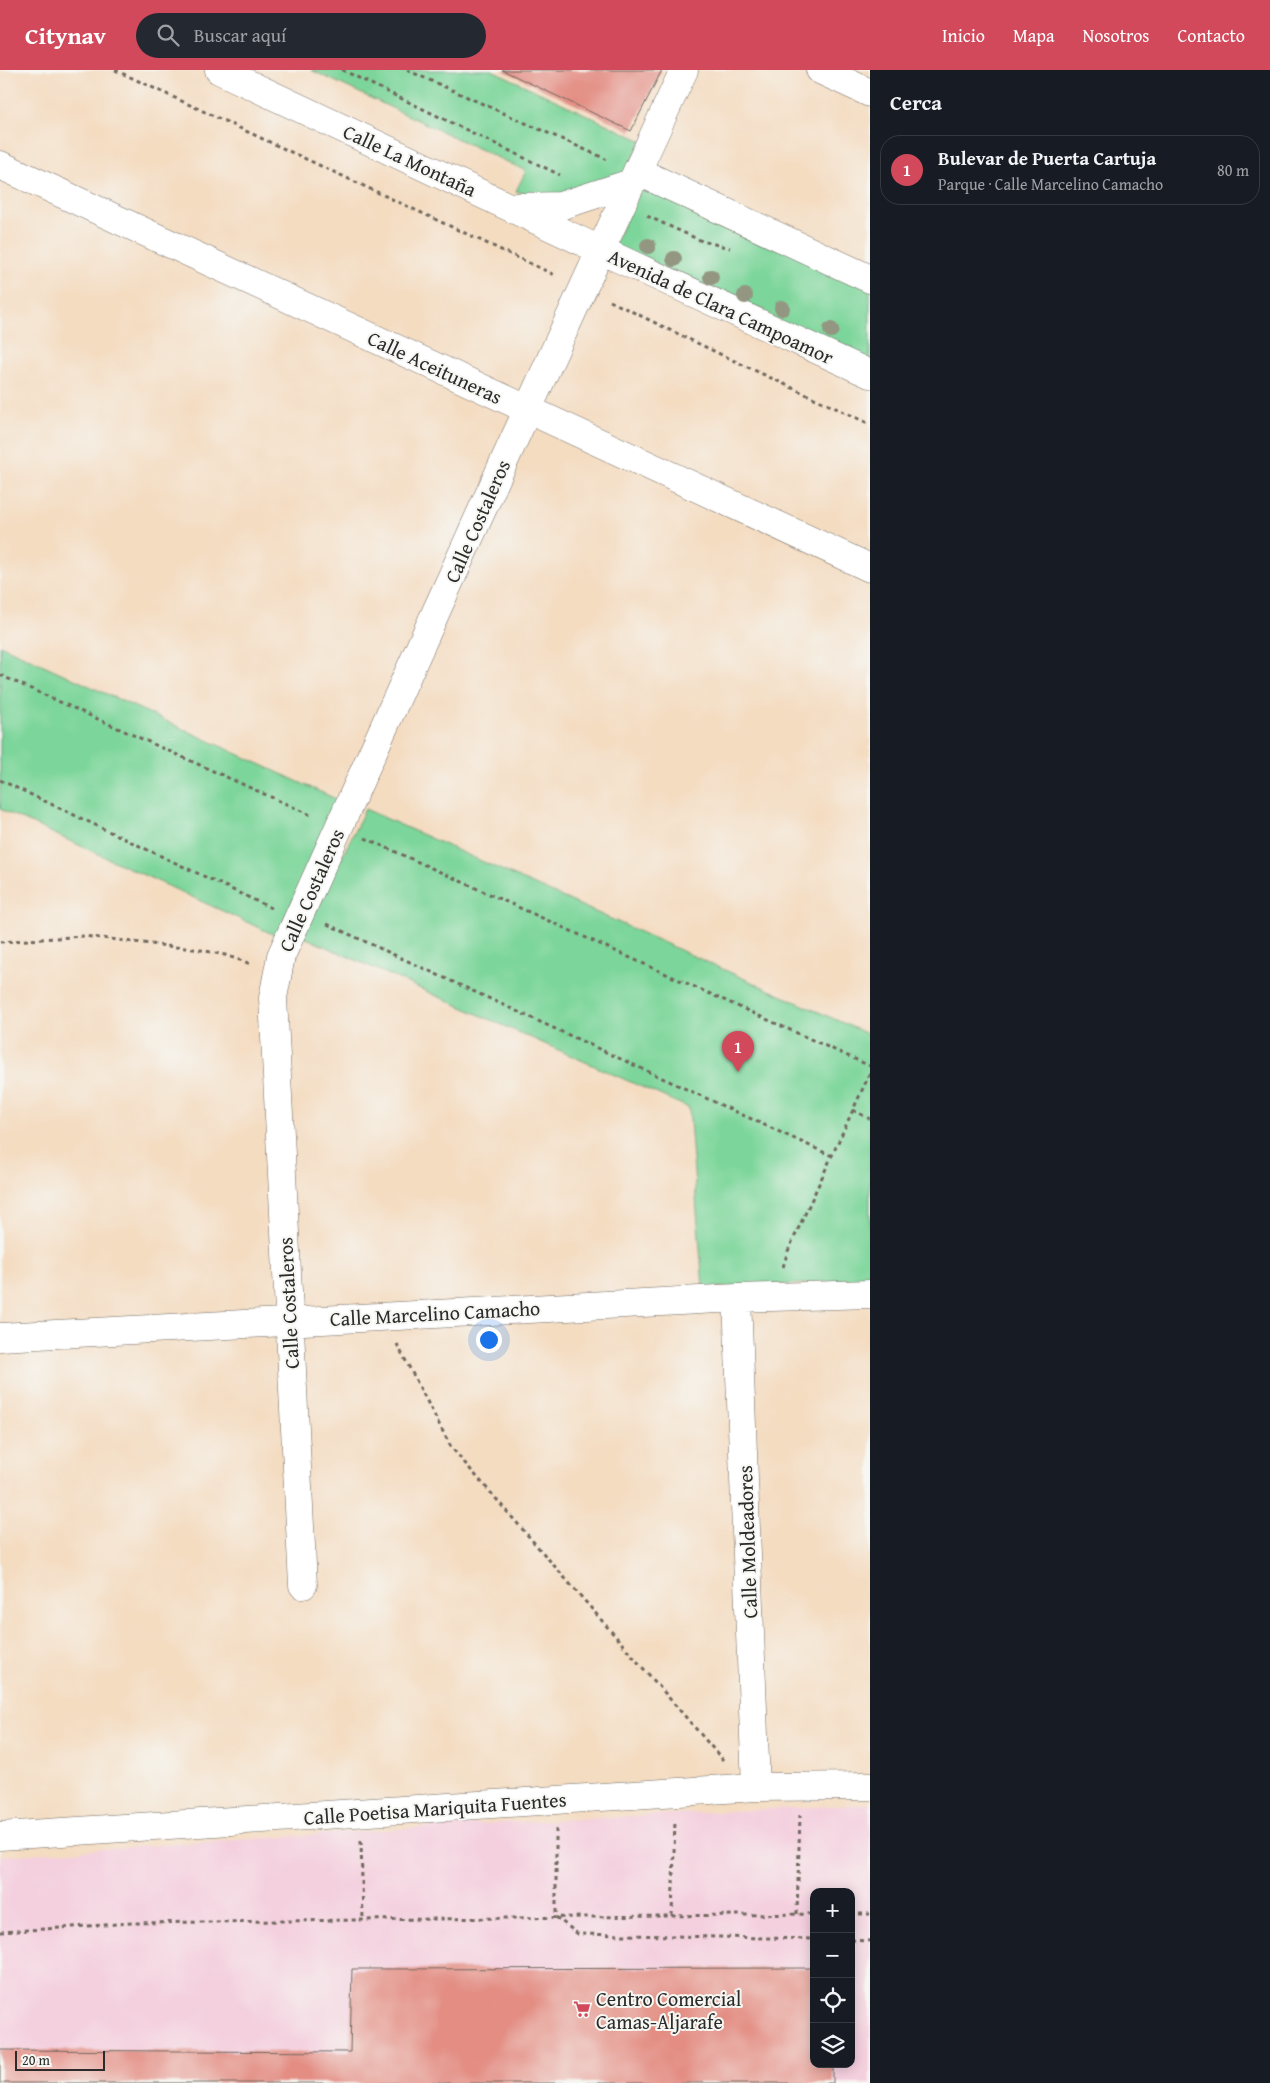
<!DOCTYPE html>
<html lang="es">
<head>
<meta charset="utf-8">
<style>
  :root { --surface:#171b24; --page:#242831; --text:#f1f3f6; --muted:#9ea1a6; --line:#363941; --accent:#d1495b }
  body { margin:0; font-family:"Gentium Book Plus",serif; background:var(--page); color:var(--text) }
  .controls { position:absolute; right:15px; bottom:15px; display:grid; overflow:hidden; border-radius:10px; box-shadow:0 2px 12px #0003 }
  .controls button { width:45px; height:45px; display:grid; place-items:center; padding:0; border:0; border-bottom:1px solid var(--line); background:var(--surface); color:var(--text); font:25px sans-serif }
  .scale { position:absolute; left:15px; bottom:12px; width:90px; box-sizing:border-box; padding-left:5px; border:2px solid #2b2b2b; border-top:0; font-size:14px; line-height:18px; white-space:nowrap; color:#2b2b2b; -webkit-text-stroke:4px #f6f6f2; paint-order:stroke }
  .you { position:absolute; left:488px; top:1269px; width:18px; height:18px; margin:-12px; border:4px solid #fff; border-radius:50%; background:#1a73e8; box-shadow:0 0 0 8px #1a73e833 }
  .badge { display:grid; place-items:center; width:32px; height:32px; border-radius:50%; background:var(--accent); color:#fff; font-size:16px; font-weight:700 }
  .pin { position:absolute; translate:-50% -41px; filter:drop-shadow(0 1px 2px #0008) }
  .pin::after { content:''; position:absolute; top:26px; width:18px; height:15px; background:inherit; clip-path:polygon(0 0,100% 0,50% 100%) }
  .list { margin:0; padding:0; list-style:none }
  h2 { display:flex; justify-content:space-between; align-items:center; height:65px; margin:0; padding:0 20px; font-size:21px }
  h2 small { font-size:16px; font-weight:400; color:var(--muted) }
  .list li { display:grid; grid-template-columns:32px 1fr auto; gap:15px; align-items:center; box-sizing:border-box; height:70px; margin:0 10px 10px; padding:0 10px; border:1px solid var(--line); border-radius:20px }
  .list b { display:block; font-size:19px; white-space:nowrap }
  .list p { margin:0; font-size:16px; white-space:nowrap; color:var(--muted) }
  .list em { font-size:16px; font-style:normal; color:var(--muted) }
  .icon { flex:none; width:28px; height:28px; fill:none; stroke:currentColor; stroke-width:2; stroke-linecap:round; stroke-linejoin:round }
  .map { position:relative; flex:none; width:870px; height:2013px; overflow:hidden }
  header { display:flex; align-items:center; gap:30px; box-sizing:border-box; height:70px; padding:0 25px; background:var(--accent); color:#fff }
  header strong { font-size:24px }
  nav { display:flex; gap:28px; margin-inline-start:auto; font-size:18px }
  .search { width:350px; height:45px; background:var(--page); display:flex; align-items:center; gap:12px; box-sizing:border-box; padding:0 18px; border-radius:28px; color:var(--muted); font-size:19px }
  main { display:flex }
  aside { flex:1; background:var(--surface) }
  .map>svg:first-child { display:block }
  .built { fill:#f4cfde; fill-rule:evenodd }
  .green { fill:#7cd59a; stroke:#548062 }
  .building { fill:#e38d83 }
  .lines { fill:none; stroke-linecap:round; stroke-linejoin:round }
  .minor-casing { stroke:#716960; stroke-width:29 }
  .path { stroke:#716960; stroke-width:3; stroke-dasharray:4 4; stroke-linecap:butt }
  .minor { stroke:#fff; stroke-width:28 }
  .tree { fill:#939781 }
  .labels { text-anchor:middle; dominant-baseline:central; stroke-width:4; stroke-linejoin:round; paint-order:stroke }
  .street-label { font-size:20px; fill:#2b2b2b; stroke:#f6f6f2 }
  .poi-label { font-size:20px; fill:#2b2b2b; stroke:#f6f6f2; text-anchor:start }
</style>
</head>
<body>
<header>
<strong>Citynav</strong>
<div class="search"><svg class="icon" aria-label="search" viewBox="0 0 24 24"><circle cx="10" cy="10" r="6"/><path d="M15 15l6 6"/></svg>Buscar aquí</div>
<nav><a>Inicio</a><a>Mapa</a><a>Nosotros</a><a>Contacto</a></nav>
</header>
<main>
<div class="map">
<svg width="870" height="2013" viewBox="0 0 870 2013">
  <rect width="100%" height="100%" fill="#f6f6f2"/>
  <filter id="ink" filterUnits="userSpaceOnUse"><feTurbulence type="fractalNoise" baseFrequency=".02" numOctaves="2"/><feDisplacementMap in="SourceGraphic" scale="10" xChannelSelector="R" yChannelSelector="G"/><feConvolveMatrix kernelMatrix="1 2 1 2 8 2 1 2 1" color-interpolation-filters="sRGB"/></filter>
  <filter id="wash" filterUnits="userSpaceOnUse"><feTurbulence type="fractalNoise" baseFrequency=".0096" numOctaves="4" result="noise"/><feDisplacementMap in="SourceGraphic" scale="20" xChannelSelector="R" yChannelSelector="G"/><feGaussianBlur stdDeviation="1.12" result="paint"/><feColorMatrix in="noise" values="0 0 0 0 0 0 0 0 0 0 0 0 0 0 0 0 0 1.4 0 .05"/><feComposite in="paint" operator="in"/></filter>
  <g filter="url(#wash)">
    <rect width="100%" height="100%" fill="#f4dcc1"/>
    <path class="built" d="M870,1734V2013H0V1786L459,1755ZM814,1822H851V1994H814Z"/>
    <path class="green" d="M311,0H492L642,71L623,106L543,129L516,121L526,101Z
      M644,113L870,217V298L611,180Z
      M0,575L338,730L277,866L0,739Z
      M365,739L870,965V1211L703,1218L689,1038L304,867Z"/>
    <g id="blocks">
      <path class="building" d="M502,0H662L631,61Z
        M814,1898V1994H833V2013H0V1980L350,1982L352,1899Z"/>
    </g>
  </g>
  <g filter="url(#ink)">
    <use href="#blocks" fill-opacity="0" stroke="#716960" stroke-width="1"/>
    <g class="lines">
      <g class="minor-casing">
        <path id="minor" d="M219,0L600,180L870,304
          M820,0L870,23
          M0,95L870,498
          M637,101L870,209
          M517,137L560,136L631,113
          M737,1228L756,1717
          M0,1267L737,1228L870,1224
          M303,1515L273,928L281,886C414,590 547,294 684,0
          M0,1766L756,1717L870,1716"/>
      </g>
      <path class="path" d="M115,0L557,206
        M342,0L560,105
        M407,0L606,89
        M647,146L702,171L730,178
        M610,231L726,287L870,354
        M0,605L313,746
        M0,710L271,838
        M365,768L870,996
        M327,854L832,1086
        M0,872L84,866L201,880L225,885L251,894
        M853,1040L870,1049
        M783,1197L788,1181L870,1003
        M397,1274L451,1377L723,1690
        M556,1759V1847L578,1864L814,1869
        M361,1771L363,1850
        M797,1844L800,1745
        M851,1844H870
        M672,1846L675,1751
        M0,1862L132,1853L814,1844
        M851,1870L870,1871"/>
      <use href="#minor" class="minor"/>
    </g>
    <g class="tree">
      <circle cx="648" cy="176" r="8"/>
      <circle cx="674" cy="189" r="8"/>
      <circle cx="711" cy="207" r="8"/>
      <circle cx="745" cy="226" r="8"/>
      <circle cx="782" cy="238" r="8"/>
      <circle cx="831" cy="260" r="8"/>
    </g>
  </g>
  <defs>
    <g id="supermarket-bare" transform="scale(1.35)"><path d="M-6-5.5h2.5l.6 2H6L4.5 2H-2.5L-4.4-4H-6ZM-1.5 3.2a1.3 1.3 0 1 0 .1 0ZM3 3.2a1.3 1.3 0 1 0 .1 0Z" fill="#d1495b" stroke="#f6f6f2" stroke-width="2.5" paint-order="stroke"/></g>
  </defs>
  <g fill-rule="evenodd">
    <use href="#supermarket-bare" x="582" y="1939"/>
  </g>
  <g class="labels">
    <g class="street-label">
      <text transform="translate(410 90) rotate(25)">Calle La Montaña</text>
      <text transform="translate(721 236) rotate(25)">Avenida de Clara Campoamor</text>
      <text transform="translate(435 297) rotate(25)">Calle Aceituneras</text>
      <text transform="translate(477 451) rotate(-66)">Calle Costaleros</text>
      <text transform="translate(311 820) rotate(-66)">Calle Costaleros</text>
      <text transform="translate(288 1233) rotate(-93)">Calle Costaleros</text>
      <text transform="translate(435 1243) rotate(-3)">Calle Marcelino Camacho</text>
      <text transform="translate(747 1472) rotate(-92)">Calle Moldeadores</text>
      <text transform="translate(435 1738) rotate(-4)">Calle Poetisa Mariquita Fuentes</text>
    </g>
    <g class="poi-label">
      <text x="596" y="1928">Centro Comercial<tspan x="596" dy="23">Camas-Aljarafe</tspan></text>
    </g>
  </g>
</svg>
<div class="controls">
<button>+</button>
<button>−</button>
<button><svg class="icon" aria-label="locate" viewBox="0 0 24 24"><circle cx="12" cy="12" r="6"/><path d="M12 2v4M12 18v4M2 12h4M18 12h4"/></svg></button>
<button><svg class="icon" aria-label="layers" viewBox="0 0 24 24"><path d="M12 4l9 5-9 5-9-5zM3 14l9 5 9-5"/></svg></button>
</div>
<div class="scale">20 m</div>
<div class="you"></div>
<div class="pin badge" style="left:738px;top:1002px">1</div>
</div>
<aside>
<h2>Cerca<small></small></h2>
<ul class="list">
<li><span class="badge">1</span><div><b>Bulevar de Puerta Cartuja</b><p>Parque · Calle Marcelino Camacho</p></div><em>80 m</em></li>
</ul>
</aside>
</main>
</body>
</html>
